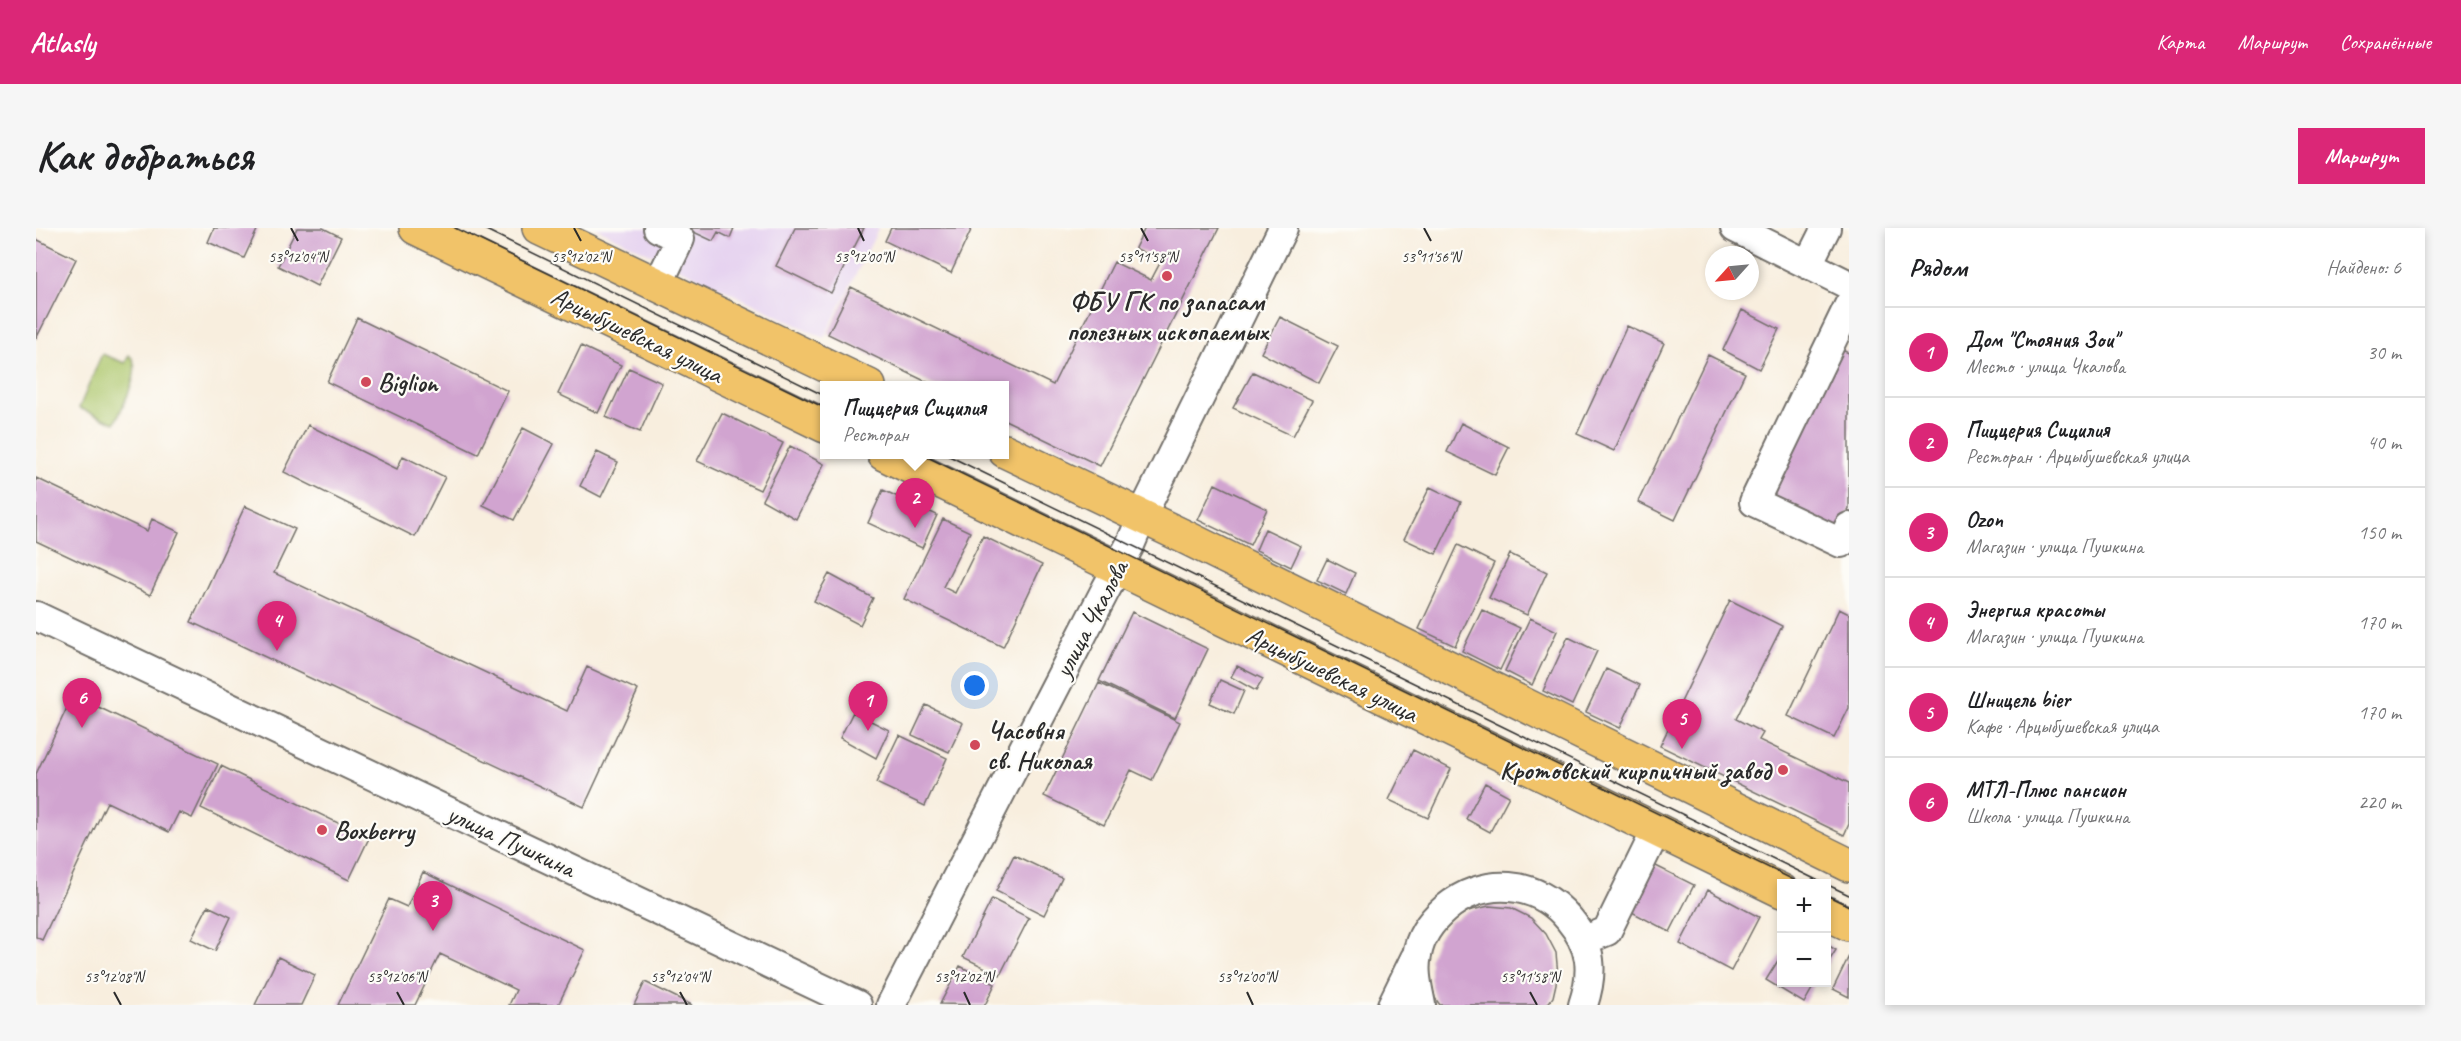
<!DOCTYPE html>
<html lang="ru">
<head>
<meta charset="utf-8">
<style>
  :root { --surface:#fff; --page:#f6f6f6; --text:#202124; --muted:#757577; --line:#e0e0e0; --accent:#db2777 }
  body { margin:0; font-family:Caveat,sans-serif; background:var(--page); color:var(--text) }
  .controls { position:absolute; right:18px; bottom:18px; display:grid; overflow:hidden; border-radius:0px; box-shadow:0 3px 9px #0003 }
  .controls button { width:54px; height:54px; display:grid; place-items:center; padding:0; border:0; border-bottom:2px solid var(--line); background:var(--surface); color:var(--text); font:30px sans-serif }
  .compass { position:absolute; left:1669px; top:18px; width:54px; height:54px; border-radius:50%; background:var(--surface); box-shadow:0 3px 9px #0003; rotate:243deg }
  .you { position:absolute; left:939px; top:458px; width:21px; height:21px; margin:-15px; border:4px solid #fff; border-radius:50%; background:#1a73e8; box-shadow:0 0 0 9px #1a73e833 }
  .badge { display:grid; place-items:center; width:39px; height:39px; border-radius:50%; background:var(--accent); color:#fff; font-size:20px; font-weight:700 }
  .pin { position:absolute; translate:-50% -50px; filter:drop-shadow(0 2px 3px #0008) }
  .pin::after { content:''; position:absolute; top:32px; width:21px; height:18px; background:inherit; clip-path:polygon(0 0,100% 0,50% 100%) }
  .popup { position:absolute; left:784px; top:153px; width:189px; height:78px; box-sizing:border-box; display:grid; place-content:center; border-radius:0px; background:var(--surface); filter:drop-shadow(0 2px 4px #0005); font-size:20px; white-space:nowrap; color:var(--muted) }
  .popup b { font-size:22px; color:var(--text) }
  .popup::after { content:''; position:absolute; left:50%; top:100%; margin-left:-12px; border:12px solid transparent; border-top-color:var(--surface) }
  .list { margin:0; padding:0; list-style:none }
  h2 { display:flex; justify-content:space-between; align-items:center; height:78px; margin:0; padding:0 24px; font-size:26px }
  h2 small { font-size:20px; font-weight:400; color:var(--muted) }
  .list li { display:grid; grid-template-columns:39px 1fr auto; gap:18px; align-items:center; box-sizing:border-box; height:90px; padding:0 24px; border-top:2px solid var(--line) }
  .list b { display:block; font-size:22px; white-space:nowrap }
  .list p { margin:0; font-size:20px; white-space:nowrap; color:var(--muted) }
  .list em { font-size:20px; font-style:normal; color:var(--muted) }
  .map { position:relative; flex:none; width:1813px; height:777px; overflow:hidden; border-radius:0px }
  header { display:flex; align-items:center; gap:36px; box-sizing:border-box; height:84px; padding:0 30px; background:var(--accent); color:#fff }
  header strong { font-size:28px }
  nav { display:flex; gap:33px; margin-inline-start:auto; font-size:21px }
  .intro { display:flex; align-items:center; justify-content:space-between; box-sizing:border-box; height:144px; padding:0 36px }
  h1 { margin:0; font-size:42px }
  .button { padding:15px 27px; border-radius:0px; background:var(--accent); color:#fff; font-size:21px; font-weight:700 }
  main { display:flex; gap:36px; padding:0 36px }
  aside { flex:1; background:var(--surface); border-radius:0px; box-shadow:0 3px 9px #0003 }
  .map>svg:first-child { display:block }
  .built { fill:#e6d3f0 }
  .green { fill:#acc66b; stroke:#6c784b; stroke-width:1.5 }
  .building { fill:#d1a4d0 }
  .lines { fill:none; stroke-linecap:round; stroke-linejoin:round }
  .minor-casing { stroke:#736f6a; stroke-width:32 }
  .major-casing { stroke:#736f6a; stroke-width:36 }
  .minor { stroke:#fff; stroke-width:28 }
  .major { stroke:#f1c369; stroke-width:33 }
  .tram { stroke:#2b2b2b; stroke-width:1.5 }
  .ticks { fill:none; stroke:#2b2b2b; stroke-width:2 }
  .poi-dot { fill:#d1495b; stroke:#fdfcf7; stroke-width:2 }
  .labels { text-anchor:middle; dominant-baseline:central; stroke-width:4.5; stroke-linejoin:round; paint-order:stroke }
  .poi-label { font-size:26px; font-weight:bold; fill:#2b2b2b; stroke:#fdfcf7; text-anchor:start }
  .street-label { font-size:26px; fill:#2b2b2b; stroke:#fdfcf7 }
  .ticks-label { font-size:15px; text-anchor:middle; fill:#2b2b2b; stroke:#fdfcf7; stroke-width:4.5; stroke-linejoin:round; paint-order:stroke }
</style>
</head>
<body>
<header>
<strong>Atlasly</strong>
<nav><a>Карта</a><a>Маршрут</a><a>Сохранённые</a></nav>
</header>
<div class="intro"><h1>Как добраться</h1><a class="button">Маршрут</a></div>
<main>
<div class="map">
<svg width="1813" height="777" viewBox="0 0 1813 777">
  <rect width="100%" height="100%" fill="#fdfcf7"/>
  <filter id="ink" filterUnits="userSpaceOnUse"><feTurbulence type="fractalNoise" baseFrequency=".0167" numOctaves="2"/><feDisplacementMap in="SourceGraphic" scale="12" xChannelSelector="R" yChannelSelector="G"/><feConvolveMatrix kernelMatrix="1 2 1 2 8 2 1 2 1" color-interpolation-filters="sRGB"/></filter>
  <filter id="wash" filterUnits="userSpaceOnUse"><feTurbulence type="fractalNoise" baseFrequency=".008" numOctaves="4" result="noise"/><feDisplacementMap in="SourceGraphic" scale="24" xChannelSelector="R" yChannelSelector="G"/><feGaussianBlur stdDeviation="1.35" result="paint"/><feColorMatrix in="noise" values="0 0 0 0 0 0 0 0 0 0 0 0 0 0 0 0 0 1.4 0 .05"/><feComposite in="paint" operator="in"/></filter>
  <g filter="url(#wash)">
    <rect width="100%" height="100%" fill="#f8eede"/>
    <path class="built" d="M560,0H843L788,110Z"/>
    <path class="green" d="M66,126L89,135L93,127C109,139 86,179 79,195L43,180Z"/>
    <g id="blocks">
      <path class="building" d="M178,0H222L208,30L172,14Z
        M261,0H287L305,9L281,58L242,38Z
        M649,0H698L694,10L682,4L677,13Z
        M759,0H828L795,65L740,38Z
        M855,0H936L915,45L849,13Z
        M1109,0H1183L1064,238L969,192V158H899L792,106L815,59L1017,157L1078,34L1115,52L1125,33L1099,20Z
        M0,11L40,31L0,111Z
        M1706,82L1743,101L1723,141L1687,122Z
        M1244,89L1302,118L1283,155L1225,125Z
        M321,90L472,163L442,226L291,154Z
        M1591,98L1628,115L1578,223L1541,206Z
        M545,118L585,137L562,185L522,166Z
        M1803,121L1813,125V281L1803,302L1733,269Z
        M1672,127L1709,145L1639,292L1602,274Z
        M593,140L626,155L604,204L570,189Z
        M1217,144L1276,172L1257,208L1197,180Z
        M686,185L747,215L724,262L661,233Z
        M1425,195L1473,219L1459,247L1411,224Z
        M272,197L361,241L367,228L409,249L379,309L248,244Z
        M487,200L518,216L478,292L447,277Z
        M754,218L788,236L760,291L726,272Z
        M561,224L582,234L565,269L544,258Z
        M0,250L111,303L116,291L143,304L114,367L0,313Z
        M1179,256L1231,281L1214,317L1162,292Z
        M1394,259L1425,274L1400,326L1368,311Z
        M847,262L901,287L886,320L832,295Z
        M209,278L259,301L238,345L531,483L551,439L602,462L548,579L155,394Z
        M907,291L934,304L907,359L919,365L947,308L1006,337L967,419L868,371Z
        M1229,301L1265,318L1255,339L1220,322Z
        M1422,317L1458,335L1419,418L1383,401Z
        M1474,326L1511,344L1491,387L1453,370Z
        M1291,331L1319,345L1310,366L1281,352Z
        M793,346L837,370L824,397L778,373Z
        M1694,372L1746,398L1700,491L1727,505L1723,512L1813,555V596L1808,607L1624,518Z
        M1803,381L1813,386V480L1798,510L1752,488Z
        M1446,382L1484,400L1464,442L1426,423Z
        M1096,384L1172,421L1139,490L1063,453Z
        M1494,390L1521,403L1496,457L1469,443Z
        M1532,409L1561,423L1536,477L1507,463Z
        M1201,438L1227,451L1220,463L1195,449Z
        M1570,441L1604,457L1584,500L1550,484Z
        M1184,452L1208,463L1198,486L1174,475Z
        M1063,455L1144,494L1116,552L1095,542L1068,597L1008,568Z
        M37,467L182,536L156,590L143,584L133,604L71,574L6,712L0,709V546Z
        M890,477L927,495L913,524L876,507Z
        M817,484L853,502L840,530L804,510Z
        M863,507L911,530L889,578L840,555Z
        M1377,522L1415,541L1392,590L1353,572Z
        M185,538L333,610L313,652L165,580Z
        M1449,555L1473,568L1454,604L1430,591Z
        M978,627L1026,650L1008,687L960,663Z
        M1614,635L1658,657L1634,704L1590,681Z
        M387,644L549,722L522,777H473L480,762L404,726L379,777H302L353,671L371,679Z
        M1672,662L1723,689L1695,743L1644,716Z
        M956,671L993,690L964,747L927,729Z
        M172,678L195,689L179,723L155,711Z
        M1453,678L1475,680L1495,690L1510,706L1520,725L1522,747L1517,769L1511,777H1404L1399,770L1394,750V730L1401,711L1414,694L1432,683Z
        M1790,716L1800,722L1790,738Z
        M1746,726V754H1780L1768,775L1730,752Z
        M1813,728V769L1797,761Z
        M242,729L279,747L265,777H219Z
        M924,738L959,756L949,777L904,776Z
        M609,754L656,777H598Z"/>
    </g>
  </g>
  <g filter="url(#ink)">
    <use href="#blocks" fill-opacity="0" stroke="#736f6a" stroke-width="1.5"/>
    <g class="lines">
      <g class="minor-casing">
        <path id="minor" d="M1699,0L1813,57
          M1772,36L1790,0
          M619,54L629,42L644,11L622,0
          M1813,77L1718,274L1805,315L1813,299
          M0,388L821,777
          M1547,713L1571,703L1620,603
          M855,777L1070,361L1094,317L1112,275L1247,0
          M1356,777L1379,730
          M1385,777C1382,761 1377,743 1381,727C1384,709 1395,693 1409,681C1447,648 1501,652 1533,691C1543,703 1551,717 1553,732C1555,748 1552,762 1547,777"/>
      </g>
      <g class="major-casing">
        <path id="major" d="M380,0L789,198
          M503,0L833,158
          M969,223L1149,309L1813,637
          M848,226L1746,663
          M1790,685L1813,696"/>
      </g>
      <use href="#minor" class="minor"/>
      <use href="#major" class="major"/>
      <path class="tram" d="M419,0L789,180
        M446,0L789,168
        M885,226L1766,656
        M909,226L1789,656
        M1790,656L1813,667
        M1790,667L1813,678"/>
    </g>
  </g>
  <path class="ticks" d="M255,0L262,13M538,0L545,13M822,0L828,13M1105,0L1112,13M1388,0L1395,13M78,764L85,777M361,764L368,777M644,764L651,777M928,764L934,777M1211,764L1217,777M1494,764L1501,777"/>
  <g class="poi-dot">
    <circle cx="1131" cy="48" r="6"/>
    <circle cx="330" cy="154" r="6"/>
    <circle cx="939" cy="517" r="6"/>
    <circle cx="1747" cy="542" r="6"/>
    <circle cx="286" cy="602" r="6"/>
  </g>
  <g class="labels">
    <g class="poi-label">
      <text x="1131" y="73" text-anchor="middle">ФБУ ГК по запасам<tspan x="1131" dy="30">полезных ископаемых</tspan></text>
      <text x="342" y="154">Biglion</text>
      <text x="951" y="502">Часовня<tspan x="951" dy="30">св. Николая</tspan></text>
      <text x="1735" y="542" text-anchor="end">Кротовский кирпичный завод</text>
      <text x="298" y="602">Boxberry</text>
    </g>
    <g class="street-label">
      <text transform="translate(601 107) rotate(26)">Арцыбушевская улица</text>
      <text transform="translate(1055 391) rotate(-62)">улица Чкалова</text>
      <text transform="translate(1296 446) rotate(26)">Арцыбушевская улица</text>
      <text transform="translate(475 613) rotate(25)">улица Пушкина</text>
    </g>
  </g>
  <g class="ticks-label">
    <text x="262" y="34">53°12'04"N</text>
    <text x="545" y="34">53°12'02"N</text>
    <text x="828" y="34">53°12'00"N</text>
    <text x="1112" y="34">53°11'58"N</text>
    <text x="1395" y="34">53°11'56"N</text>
    <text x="78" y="754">53°12'08"N</text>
    <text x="361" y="754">53°12'06"N</text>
    <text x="644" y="754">53°12'04"N</text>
    <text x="928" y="754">53°12'02"N</text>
    <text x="1211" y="754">53°12'00"N</text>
    <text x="1494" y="754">53°11'58"N</text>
  </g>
</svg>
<div class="controls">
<button>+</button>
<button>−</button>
</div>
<svg class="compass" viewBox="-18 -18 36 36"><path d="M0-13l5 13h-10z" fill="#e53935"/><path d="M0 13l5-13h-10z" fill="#757577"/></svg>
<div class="you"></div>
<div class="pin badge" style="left:832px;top:503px">1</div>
<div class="pin badge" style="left:879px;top:300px">2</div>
<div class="popup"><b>Пиццерия Сицилия</b>Ресторан</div>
<div class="pin badge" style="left:397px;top:703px">3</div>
<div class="pin badge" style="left:241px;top:423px">4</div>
<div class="pin badge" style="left:1646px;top:521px">5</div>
<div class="pin badge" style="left:46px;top:500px">6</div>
</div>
<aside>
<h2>Рядом<small>Найдено: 6</small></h2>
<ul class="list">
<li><span class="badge">1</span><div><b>Дом &quot;Стояния Зои&quot;</b><p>Место · улица Чкалова</p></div><em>30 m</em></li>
<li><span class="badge">2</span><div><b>Пиццерия Сицилия</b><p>Ресторан · Арцыбушевская улица</p></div><em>40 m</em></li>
<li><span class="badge">3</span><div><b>Ozon</b><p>Магазин · улица Пушкина</p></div><em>150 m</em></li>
<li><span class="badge">4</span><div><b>Энергия красоты</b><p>Магазин · улица Пушкина</p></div><em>170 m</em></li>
<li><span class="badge">5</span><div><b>Шницель bier</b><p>Кафе · Арцыбушевская улица</p></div><em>170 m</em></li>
<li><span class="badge">6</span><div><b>МТЛ-Плюс пансион</b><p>Школа · улица Пушкина</p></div><em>220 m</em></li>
</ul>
</aside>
</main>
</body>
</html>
